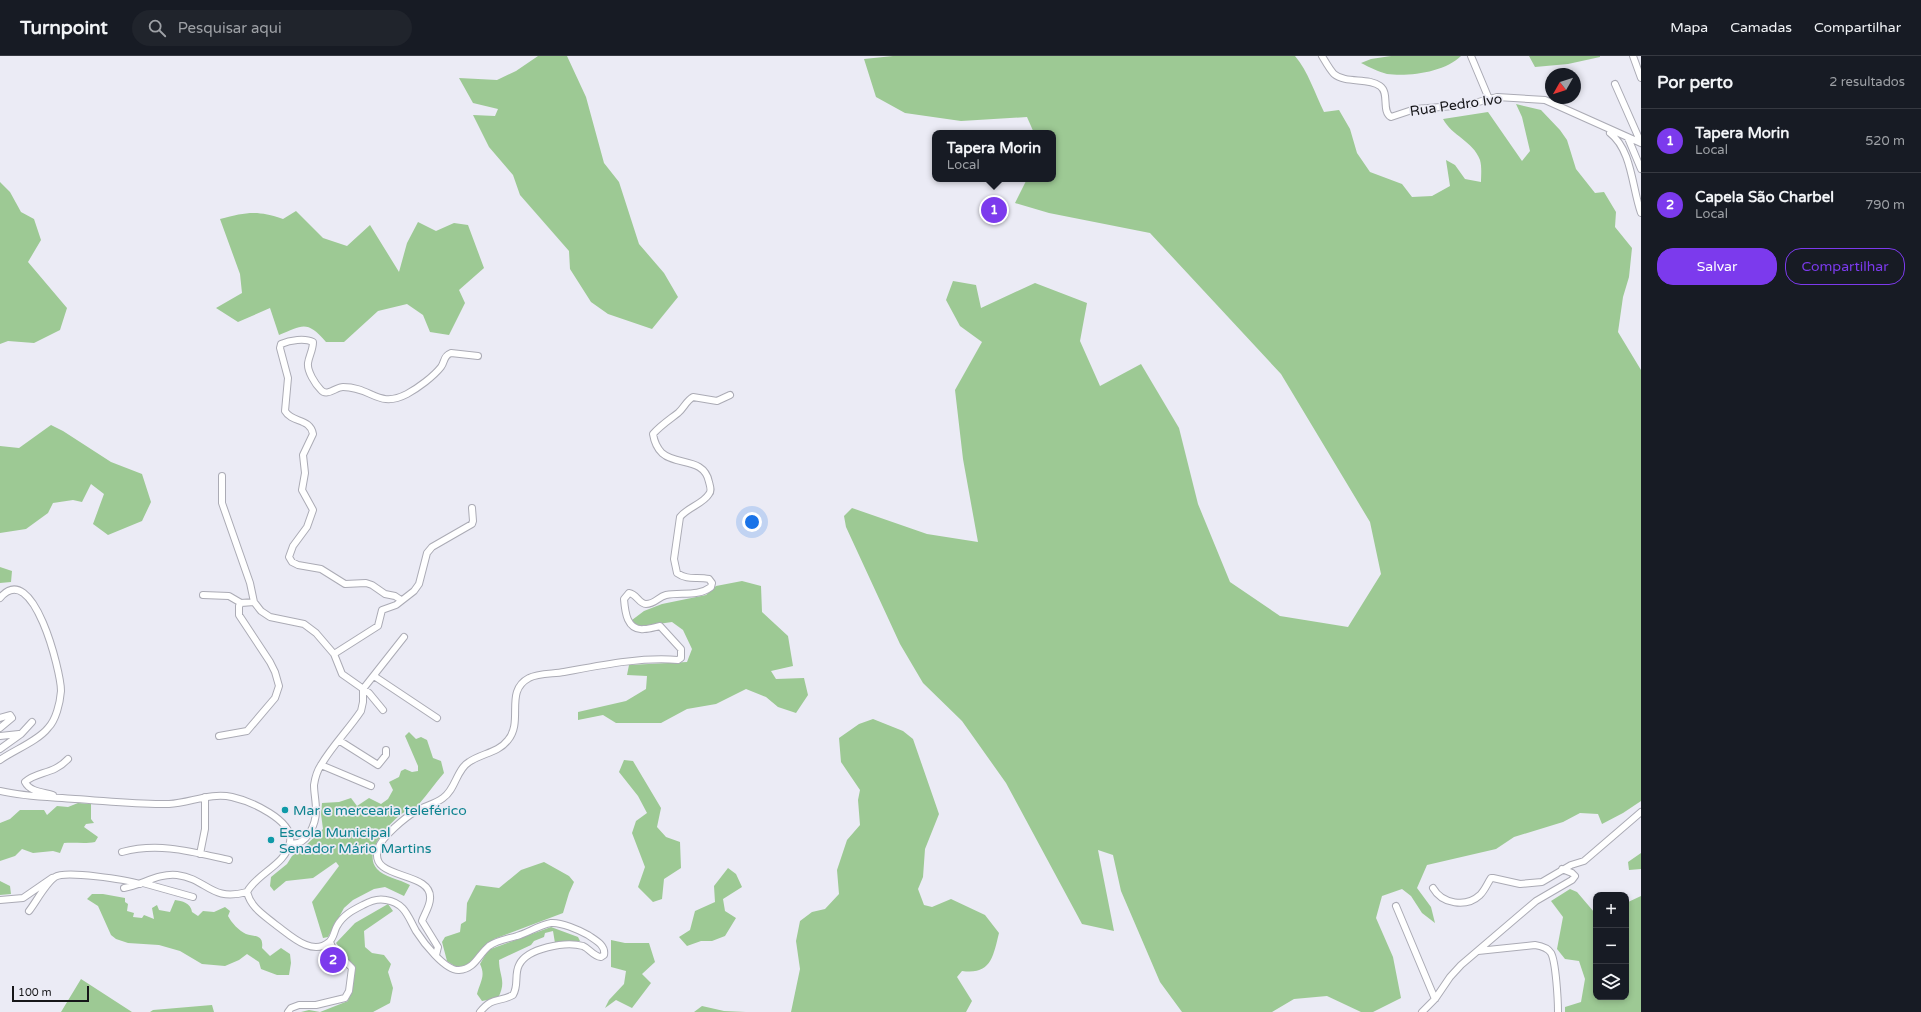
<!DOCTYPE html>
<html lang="pt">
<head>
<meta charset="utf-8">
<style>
  :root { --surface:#171b24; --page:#20242c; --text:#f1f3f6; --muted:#9ea1a6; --line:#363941; --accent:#7c3aed }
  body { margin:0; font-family:"Varela Round",sans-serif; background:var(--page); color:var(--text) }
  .controls { position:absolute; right:12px; bottom:12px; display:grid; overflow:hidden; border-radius:8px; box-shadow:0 2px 6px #0003 }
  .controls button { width:36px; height:36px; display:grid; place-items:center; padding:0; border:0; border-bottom:1px solid var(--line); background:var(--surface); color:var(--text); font:20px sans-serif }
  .compass { position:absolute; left:1545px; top:12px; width:36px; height:36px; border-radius:50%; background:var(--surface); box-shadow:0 2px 6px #0003; rotate:231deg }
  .scale { position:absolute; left:12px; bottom:10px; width:77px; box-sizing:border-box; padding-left:4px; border:2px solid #161619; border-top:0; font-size:11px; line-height:14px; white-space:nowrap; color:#161619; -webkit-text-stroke:3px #ebebf5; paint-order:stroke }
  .you { position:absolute; left:752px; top:466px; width:14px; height:14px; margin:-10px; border:3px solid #fff; border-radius:50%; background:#1a73e8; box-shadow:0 0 0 6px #1a73e833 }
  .badge { display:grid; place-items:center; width:26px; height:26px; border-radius:50%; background:var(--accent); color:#fff; font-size:13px; font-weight:700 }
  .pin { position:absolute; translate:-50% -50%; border:2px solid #fff; box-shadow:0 1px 4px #0006 }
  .popup { position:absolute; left:932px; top:74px; width:124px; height:52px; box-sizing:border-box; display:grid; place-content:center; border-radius:8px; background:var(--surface); filter:drop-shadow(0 1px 3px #0005); font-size:13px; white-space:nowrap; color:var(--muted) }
  .popup b { font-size:15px; color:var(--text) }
  .popup::after { content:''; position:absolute; left:50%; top:100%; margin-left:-8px; border:8px solid transparent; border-top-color:var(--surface) }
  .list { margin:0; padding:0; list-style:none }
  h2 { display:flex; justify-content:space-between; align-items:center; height:52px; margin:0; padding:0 16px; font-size:17px }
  h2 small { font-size:13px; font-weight:400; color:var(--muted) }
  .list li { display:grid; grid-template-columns:26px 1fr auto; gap:12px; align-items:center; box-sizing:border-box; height:64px; padding:0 16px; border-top:1px solid var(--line) }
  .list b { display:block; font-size:15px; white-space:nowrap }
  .list p { margin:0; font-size:13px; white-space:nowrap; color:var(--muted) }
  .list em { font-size:13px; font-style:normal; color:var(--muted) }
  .actions { display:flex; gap:8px; padding:12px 16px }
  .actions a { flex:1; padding:9px 0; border:1px solid var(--accent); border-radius:16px; text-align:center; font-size:14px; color:var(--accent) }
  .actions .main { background:var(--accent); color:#fff }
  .icon { flex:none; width:22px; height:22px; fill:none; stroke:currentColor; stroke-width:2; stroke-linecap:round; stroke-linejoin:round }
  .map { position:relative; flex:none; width:1641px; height:956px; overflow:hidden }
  header { display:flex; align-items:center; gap:24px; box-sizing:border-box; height:56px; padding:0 20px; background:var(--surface); border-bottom:1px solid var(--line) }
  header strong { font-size:19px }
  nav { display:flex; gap:22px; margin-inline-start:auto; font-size:14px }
  .search { width:280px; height:36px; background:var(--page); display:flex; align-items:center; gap:10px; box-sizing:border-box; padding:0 14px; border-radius:22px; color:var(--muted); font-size:15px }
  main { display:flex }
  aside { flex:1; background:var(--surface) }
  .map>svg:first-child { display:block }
  .green { fill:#9dc994 }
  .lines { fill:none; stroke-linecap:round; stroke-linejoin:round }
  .minor-casing { stroke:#ababb5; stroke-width:8 }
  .minor { stroke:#fff; stroke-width:6 }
  .culture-dot { fill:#0f9aa8; stroke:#ebebf5; stroke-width:1.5 }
  .labels { text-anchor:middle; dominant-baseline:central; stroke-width:3.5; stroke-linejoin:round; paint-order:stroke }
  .street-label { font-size:14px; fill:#161619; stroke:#ebebf5 }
  .culture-label { font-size:14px; fill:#0d838f; stroke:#ebebf5; text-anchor:start }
</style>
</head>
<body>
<header>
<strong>Turnpoint</strong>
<div class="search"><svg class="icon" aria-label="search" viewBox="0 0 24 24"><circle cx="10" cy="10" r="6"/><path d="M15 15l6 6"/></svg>Pesquisar aqui</div>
<nav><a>Mapa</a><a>Camadas</a><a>Compartilhar</a></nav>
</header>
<main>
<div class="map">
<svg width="1641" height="956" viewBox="0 0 1641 956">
  <rect width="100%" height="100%" fill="#ebebf5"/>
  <path class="green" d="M538,0H567L586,41L604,107L619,126L639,188L664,217L678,241L652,273L608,258L591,246L570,213L569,195L520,139L513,119L489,91L473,59L495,60L498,53L473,47L459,22L497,24L516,15Z
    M893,0H1295C1308,15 1315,38 1324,56L1339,54L1350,73L1357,97L1370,116L1402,128L1412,141L1432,140L1450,130L1446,104L1455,109L1465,123L1481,126C1481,120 1482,111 1480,104C1473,85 1452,80 1443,63L1488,56L1522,105L1530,95L1522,61L1516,48L1541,54L1560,74L1567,84L1576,113L1595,137L1604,136L1616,156L1615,171L1632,192L1629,221L1623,241L1618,276L1641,314V745L1623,757L1602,768L1598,758L1580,757L1563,766L1514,781L1496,793L1427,809L1417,832L1431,851L1435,867L1422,857L1411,840L1402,833L1382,840L1376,862L1393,901L1401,942L1373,956H1361L1327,940L1294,943L1272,956H1182L1160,926L1121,835L1113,799L1098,794L1114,875L1082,868L1006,727L962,665L923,627L900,588L846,471L844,460L852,452L927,478L978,486L963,403L955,334L982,286L960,270L946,244L953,225L976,229L981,252L1035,227L1087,247L1080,285L1100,330L1141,308L1179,372L1198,448L1230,526L1280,560L1348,571L1381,518L1370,466L1281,318L1150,177L1049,157L1015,147L1027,123H1053V77H1034L1027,61L961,65L905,57L876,41L864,3Z
    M1391,0H1461C1445,16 1409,21 1387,18C1379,16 1369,11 1361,7L1371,3Z
    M1529,0H1600V1L1568,8L1535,11Z
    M0,126L10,136L21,156L34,163L41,184L28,206L67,252L60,274L34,287L8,285L0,288Z
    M296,155L323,182L347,190L370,169L399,216L407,187L418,166L436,175L454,167L468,169L484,212L459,234L465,247L449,279L430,276L423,259L407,248L378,255L344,286H326C307,264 303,269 279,279L270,252L238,266L216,252L242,237L240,218L220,163C247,156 257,154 283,163Z
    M51,369L63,375L111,406L142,418L151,446L142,465L108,479L93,468L104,438L91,428L82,446L73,444L53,447L48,457L26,473L0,477V390L19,392Z
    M0,511L12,515L11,526L0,527Z
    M742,525L761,530L762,556L788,580L793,610L771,615L776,623L804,622L808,639L796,657L778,651L766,641L746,633L716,648L687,653L661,667H616L603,659L578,664V656L626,645L646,633L647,620L627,619L629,609L687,606L692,593L683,574L672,566L637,571L632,564L644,555L662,548L706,539L716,530Z
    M873,663L903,675L913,683L939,758L925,793L923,821L918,833L924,849L932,851L951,843L985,859L999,877C993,901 991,919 962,915L957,921L972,945L966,956H791L800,913L796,885L800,865L812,856L825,853L839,838L837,814L847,784L860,769L858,744L860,734L841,706L839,682L859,668Z
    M409,676L416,683L421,681L427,684L433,702L441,705L444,717C435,727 428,738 419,748C414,753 407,754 403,757C389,767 362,796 377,813C384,821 399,823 410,829L404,840L385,831L374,833L353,844L344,852L328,881L323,882L312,846L339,810L336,806L313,822L286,825L274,835L270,830L271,821L287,808L292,800L303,792L323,773L321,758L322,747L339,746L351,742L357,750L369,742L381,748L388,743L393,734L389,726L399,721L401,715L405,713L412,716L418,715V710L405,680Z
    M624,704L633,705L661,752L657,771L666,781L680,786L681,812L664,823L662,843L653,846L638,831L645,811L632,777L636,765L647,757L638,740L619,716Z
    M78,747L91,748V763L94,767L86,768L84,771L98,781L95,786C85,788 74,786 64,787L60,797L53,795L33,797L22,793L15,800L0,805V767L10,763L20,754H44L47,759L57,750L68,751Z
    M1641,797V813L1629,814L1628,806Z
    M544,806L569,820L574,826L569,837L563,857L494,883L483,892L479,899L467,910L456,911L447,905L442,886L445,881L460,876L461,868L466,865L467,847L476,829L499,832L521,814Z
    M728,812L736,818L742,831L723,843L725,855L736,862L725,880L712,885H701L687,890L679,881L690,874L695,855L715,846L714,830Z
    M0,825L10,830L11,838L0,839Z
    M1570,833L1577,836L1594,856H1596V941H1626V847L1641,840V956H1565V951L1581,946L1585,923L1579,905L1565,903L1557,893L1563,861L1551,845Z
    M92,838H103L125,842V846L128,848L127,855L134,857L133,861L142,862L144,859L154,863L152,852L157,849L159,854L170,856L175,844C182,845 191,847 192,856L198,860L203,855L214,856L225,851L230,855L228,860C231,866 239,875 246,878C254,881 264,878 262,892L270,900L281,892L290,898L291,907L289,919H277L261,913L259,906L247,898L239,904L225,910L202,908L180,895L159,889L128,887L116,883L111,879L98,850L87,843Z
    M388,848L393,855L364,875L365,891L372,897L384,899L391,908L388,916L393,932L390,947L373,956H301L309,954L320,956L348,945C356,913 357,912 336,887L355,867Z
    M551,871L578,881L580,885L555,887L553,875L545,877L544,881L534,885L531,889L499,904C499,920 507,925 498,942L482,945L477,938C480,926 486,920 480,908L488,894Z
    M611,884L625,887H649L655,906L642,918L651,927L632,952L616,944L605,952L609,944L624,928L626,915L611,911Z
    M81,923L132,956H61Z
    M212,949L214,956H150L153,954Z
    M702,950L724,955L746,956H694Z"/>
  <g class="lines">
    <g class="minor-casing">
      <path id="minor" d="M1322,0C1325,5 1330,14 1334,18C1346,28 1368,21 1380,30C1390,37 1381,55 1391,61L1415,53L1467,49L1497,41L1545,44L1641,87
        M1471,0L1489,43
        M1633,0L1641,22
        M1615,28L1641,87
        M1610,77C1632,94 1632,132 1641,157
        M1628,82L1641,113
        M222,420V447L250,527L254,546
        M203,539L229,540L241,547
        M0,542C33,502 61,616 61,635C60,647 56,664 48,672C38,685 14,694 0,704
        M401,544L395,540L385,538L372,529L366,527L345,528L321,513L298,509L292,506L289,501L293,490L307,471L313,454L302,434L305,417L303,399L313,378C310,362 292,367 285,355L288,322L280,292L281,288C290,284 305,282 313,286C313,294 309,300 308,307C307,315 315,328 321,334C327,341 336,331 343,331C372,331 378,353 407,338C418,332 433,321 441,311C445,306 443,300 451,297L478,300
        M334,598L378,570L382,554L396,549L414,535L419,528L427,497L432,491L472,468L473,465L472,452
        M374,620L437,662
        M0,662L10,659L12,662L0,672
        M0,680L19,678
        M219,680L247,675L275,642L279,630L275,616L270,606L239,559V550L241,547L254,546L261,555L270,561L304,568L316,577L334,598L342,618L369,637L383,654
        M340,685L378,709L386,699V694
        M0,693L21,678L32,666
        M321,709L371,730
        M0,735C25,741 50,741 75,743C107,745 138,749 169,748C190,747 211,736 232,741C250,745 294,764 290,786C286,809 257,817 247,836C251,852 264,859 276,869C290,879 312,901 329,886C334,882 334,875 337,870C343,859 353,854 363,849C370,845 378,842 386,844C405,847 408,861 416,875C423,886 445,915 459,914C475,913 478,899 489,890C497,884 507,883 517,880C528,877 539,869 551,867C561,866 579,874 588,879C595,884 606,889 604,899L601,901C593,900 590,893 583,890C566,885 527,892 519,909C514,919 519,929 513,939C498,947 493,940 480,956
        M53,739C43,736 30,736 25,726C37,715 53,719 68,703
        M290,787C307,791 316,768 316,754C316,745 314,737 314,729C315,722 317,715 321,709C332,690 349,673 361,655L363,646V633L404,581
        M122,796C159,786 193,796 229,804
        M200,798L205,773V741
        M143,827L193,841
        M124,832C142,829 158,817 177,819C208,823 210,846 247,836
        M1433,832C1442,848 1466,852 1480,839C1485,834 1487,828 1491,822H1493L1520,828L1542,826L1571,809L1584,805L1641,756
        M0,844L23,842L52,822
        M1396,850L1435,943
        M29,855C36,846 46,827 55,821C65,814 127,824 140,828
        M1478,895L1535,889C1541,890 1548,892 1551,897C1556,906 1558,945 1558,956
        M436,899L438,891L422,865C424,859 430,850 430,843C433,814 368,825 378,793C381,781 406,761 416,755C425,750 435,748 443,742C456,733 456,714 469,706C482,697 498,697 508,684C524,665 504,635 529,622C538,617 554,618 564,616C602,609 640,601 678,604L681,602V593L660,570C655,571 650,573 644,573C627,575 625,556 624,543L629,537C637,538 639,548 646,548C655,548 658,541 666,539C681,536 698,541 711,531L712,527L709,523C697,520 688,525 677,517L674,503L680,461C688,451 703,448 709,438C712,435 710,430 709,426C704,401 676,410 662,397C657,392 654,384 653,378C661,369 669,364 678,357C684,352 686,345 693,341L717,345L730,339
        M288,956L291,952L299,949H316L345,942L349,935L352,912L333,893L330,886
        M1422,956L1435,943L1450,921L1461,909L1536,845L1572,824L1575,820L1572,817L1562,813"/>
    </g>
    <use href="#minor" class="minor"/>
  </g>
  <g class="culture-dot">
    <circle cx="285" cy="754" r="4"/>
    <circle cx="271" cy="784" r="4"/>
  </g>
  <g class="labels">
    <g class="street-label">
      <text transform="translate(1456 49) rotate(-8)">Rua Pedro Ivo</text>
    </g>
    <g class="culture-label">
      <text x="293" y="754">Mar e mercearia teleférico</text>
      <text x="279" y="776">Escola Municipal<tspan x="279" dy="16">Senador Mário Martins</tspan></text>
    </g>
  </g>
</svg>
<div class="controls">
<button>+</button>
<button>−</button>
<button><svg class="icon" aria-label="layers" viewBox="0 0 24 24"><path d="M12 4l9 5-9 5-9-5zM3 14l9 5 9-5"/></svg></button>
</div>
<svg class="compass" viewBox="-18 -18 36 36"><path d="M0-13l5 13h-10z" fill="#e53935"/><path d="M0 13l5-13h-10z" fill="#9ea1a6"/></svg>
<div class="scale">100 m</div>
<div class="you"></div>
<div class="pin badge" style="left:994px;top:154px">1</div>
<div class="popup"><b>Tapera Morin</b>Local</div>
<div class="pin badge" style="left:333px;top:904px">2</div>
</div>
<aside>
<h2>Por perto<small>2 resultados</small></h2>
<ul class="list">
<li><span class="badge">1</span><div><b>Tapera Morin</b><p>Local</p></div><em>520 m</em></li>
<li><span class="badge">2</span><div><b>Capela São Charbel</b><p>Local</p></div><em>790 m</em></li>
</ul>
<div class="actions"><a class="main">Salvar</a><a>Compartilhar</a></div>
</aside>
</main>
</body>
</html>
